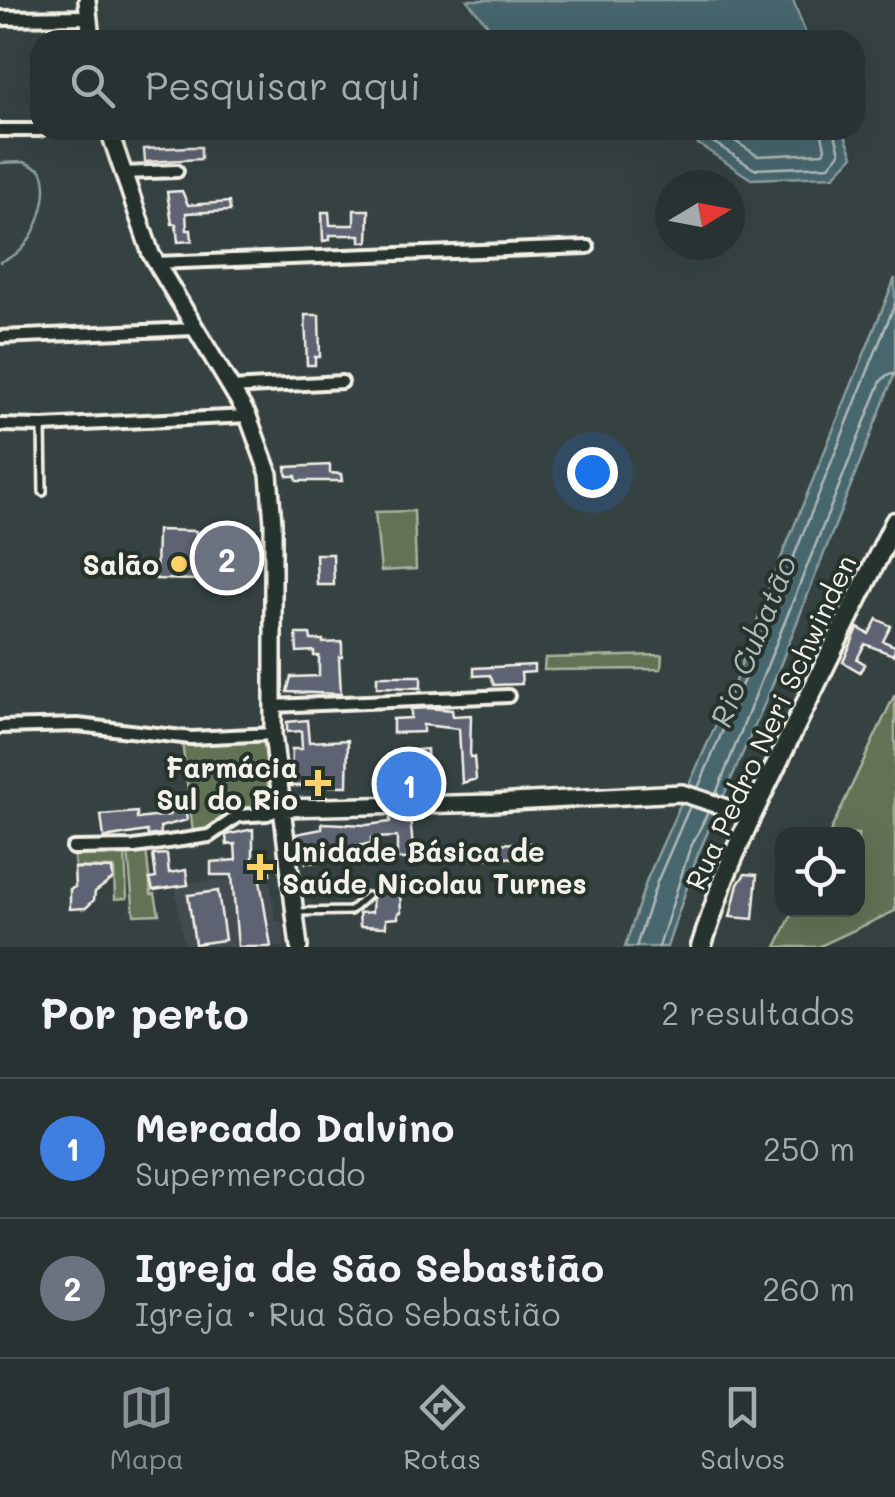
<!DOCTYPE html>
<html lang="pt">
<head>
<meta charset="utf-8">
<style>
  :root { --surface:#283232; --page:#343e3e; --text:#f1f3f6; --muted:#a5aaac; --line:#444d4d; --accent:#8c9099 }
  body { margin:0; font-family:Mali,sans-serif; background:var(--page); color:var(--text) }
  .controls { position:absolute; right:30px; bottom:30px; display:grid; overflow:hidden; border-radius:20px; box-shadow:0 10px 40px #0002 }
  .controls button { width:90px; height:90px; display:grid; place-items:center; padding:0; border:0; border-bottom:2px solid var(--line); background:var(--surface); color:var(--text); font:50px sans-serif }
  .compass { position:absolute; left:655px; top:170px; width:90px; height:90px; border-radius:50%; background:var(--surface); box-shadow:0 10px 40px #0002; rotate:80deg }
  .you { position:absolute; left:592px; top:472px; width:35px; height:35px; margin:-25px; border:8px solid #fff; border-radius:50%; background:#1a73e8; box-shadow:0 0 0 15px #1a73e833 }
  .badge { display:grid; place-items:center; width:65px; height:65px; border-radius:50%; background:var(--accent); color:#fff; font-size:32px; font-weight:700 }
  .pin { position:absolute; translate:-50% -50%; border:5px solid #fff; box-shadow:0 2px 10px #0006 }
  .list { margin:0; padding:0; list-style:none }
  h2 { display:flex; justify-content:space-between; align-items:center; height:130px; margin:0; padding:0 40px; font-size:42px }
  h2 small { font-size:32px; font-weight:400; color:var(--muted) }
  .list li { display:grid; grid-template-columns:65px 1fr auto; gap:30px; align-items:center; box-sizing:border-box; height:140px; padding:0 40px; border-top:2px solid var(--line) }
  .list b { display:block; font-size:38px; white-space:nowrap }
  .list p { margin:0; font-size:32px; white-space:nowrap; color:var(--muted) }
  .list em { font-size:32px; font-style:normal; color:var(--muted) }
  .icon { flex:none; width:55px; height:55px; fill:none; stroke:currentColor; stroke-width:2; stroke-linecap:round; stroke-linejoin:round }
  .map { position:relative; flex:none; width:895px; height:947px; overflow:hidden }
  .search { position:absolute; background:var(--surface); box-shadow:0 10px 40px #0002; left:30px; right:30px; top:30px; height:110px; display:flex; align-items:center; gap:25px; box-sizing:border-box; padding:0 35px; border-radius:30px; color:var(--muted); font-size:38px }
  .sheet { height:410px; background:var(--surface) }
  nav { display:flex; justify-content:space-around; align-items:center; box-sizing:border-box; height:140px; border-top:2px solid var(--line); background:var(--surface); font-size:28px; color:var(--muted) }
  nav a { display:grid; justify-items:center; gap:5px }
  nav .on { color:var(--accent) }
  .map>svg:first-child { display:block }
  .built { fill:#424c50 }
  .green { fill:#627254; stroke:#abb29e; stroke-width:2.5 }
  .water { fill:#47666d; stroke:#8c9e9e; stroke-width:2.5 }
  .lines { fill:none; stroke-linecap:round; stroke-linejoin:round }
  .shore { stroke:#afb9b7; stroke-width:2.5 }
  .stream { stroke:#8c9e9e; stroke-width:2.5 }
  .building { fill:#5d6472; stroke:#f4f1e8; stroke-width:2.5 }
  .service-casing { stroke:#f4f1e8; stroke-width:12 }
  .minor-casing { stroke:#f4f1e8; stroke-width:18 }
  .tertiary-casing { stroke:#f4f1e8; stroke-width:20 }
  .secondary-casing { stroke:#f4f1e8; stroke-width:22 }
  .trunk-casing { stroke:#f4f1e8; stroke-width:25 }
  .service { stroke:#26332d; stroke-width:5 }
  .minor { stroke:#26332d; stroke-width:10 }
  .tertiary { stroke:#26332d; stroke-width:12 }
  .secondary { stroke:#26332d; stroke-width:15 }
  .trunk { stroke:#26332d; stroke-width:18 }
  .poi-dot { fill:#ffd166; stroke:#26332d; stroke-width:4 }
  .labels { text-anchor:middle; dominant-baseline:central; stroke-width:8; stroke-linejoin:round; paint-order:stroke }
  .poi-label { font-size:28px; font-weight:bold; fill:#f4f1e8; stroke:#26332d; text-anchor:end }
  .street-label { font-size:28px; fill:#f4f1e8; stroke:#26332d }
  .water-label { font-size:30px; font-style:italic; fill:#afb9b7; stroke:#26332d }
</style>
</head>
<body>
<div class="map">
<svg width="895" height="947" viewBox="0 0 895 947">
  <rect width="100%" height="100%" fill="#364242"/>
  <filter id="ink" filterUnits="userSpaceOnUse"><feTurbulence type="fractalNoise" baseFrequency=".01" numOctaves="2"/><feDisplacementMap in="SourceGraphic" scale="20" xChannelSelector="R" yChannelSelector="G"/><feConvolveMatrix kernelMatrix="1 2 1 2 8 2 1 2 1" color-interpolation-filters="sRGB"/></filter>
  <g filter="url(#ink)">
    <path class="built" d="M270,875L275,921L283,922L285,947H184L175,887L189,885V882Z"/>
    <path class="green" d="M414,511L416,569L381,571L375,512Z
      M662,655L661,669L544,670L545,658Z
      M895,694V911L818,947H776L794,910L858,909V834H829Z
      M264,739L270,810L231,813L209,829L193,833L182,741Z
      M146,849L151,894H155L159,914L134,915L128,852Z
      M125,853L127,898L115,899L114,868L75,867L74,855Z"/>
    <path class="water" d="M467,0H793L808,40H500Z
      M677,130H843L853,156L834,176L751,179Z
      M895,278V373L768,696L698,854L667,947H625L647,879L734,684L775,573Z"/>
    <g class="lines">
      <path class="shore" d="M695,130L754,169L829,166L840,153L834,130
        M718,130L758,156L823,153L825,148L821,130
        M698,788C768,628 829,465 895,304
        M716,794L881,381L887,375L895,374
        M636,947L657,882L690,806
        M659,947L689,851L708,812"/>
      <path class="stream" d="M0,163L24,162L41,170C52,192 38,231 22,249C17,255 7,259 0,262"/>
    </g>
    <path class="building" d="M190,147H201V159L145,162L144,149Z
      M182,191L188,205L229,202L230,211L186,213L187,230H191L192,241L178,242L176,224H172L167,192Z
      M354,210H369L368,242H360V235H330V240L323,241L322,212H329L330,225H354Z
      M305,315H319L320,357H315V365H307Z
      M330,465V473L341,474L342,481H297L296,476H287L286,467Z
      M157,530L196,531V550L209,539L220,538V544H246L250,560L246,567L218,568V576H202V580L156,579Z
      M316,554H333L334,585H317Z
      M877,619L891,626L883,641L895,646V650L893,655L865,644L857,659L865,664L860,672L843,662L858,628L869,634Z
      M296,634H310L311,640H323V643L342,642V657H339L341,694L287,692L291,677L319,676V656H314V651L297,652Z
      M534,665V672L521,673L522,684L494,685L490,675L474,676V668Z
      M377,676H421V688L377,687Z
      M427,708L452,710L453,716L471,715L470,757H474L476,779L462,783L459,729L423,725V732L393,733V719L411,718V709Z
      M307,720L309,742L348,740L347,786H291L292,749H302L301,731L287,732V722Z
      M427,749L429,791L396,792L393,752Z
      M183,796L187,820L160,827L161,834L148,836L147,831L104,838L101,815L137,812V819L170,815L168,799Z
      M410,816L414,859H397V837L371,838V843L363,845L317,850L318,862L306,863L305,851H299L298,847L296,834L322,829V823L367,825L390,822V817Z
      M253,829V861L269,860L270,874H259L271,947H238L232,875H211V862L236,860L235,844L227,845L226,835Z
      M532,843V857L469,859V844Z
      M167,854L169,873L186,870L188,885L153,890L150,879L156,878L153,855Z
      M74,868L112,869L113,879L95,892L94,900L86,908L70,909V889L75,887Z
      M745,874L757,875L753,919L730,917L738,884Z
      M400,890L401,912L398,913V918L386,919V927L360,926L359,913L372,912L373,892Z
      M218,891L225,940L195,944L188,895Z"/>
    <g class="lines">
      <g class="service-casing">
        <path id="service" d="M42,426L43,492
          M296,912L350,911L367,896"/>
      </g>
      <g class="minor-casing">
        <path id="minor" d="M0,130H40
          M122,173L177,171
          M155,263L588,247
          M0,337L194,329
          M230,388L342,382
          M0,425L42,426L248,416
          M272,706L508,696
          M0,727L78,725L191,738L273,734
          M73,848L134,847L209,836L238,816L267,814L282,808"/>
      </g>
      <g class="tertiary-casing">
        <path id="tertiary" d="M0,18L88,17"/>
      </g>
      <g class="secondary-casing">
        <path id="secondary" d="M87,0L91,40
          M109,130L151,254L248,416L269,474L273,523V734L299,947
          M282,808L494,803L682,793L751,816"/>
      </g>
      <g class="trunk-casing">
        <path id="trunk" d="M701,947L724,878L751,816L895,522"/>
      </g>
      <use href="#service" class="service"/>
      <use href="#minor" class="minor"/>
      <use href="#tertiary" class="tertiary"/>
      <use href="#secondary" class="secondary"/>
      <use href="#trunk" class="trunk"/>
    </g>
  </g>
  <g class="poi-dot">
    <circle cx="179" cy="564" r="10"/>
    <path d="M313 768h10v10h10v10h-10v10h-10v-10h-10v-10h10z"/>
    <path d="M255 852h10v10h10v10h-10v10h-10v-10h-10v-10h10z"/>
  </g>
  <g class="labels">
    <g class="poi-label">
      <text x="159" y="564">Salão</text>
      <text x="298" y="767">Farmácia<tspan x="298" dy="32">Sul do Rio</tspan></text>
      <text x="282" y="851" text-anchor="start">Unidade Básica de<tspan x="282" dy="32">Saúde Nicolau Turnes</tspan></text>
    </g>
    <g class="street-label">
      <text transform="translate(770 722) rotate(-65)">Rua Pedro Neri Schwinden</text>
    </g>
    <g class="water-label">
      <text transform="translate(752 641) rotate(-68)">Rio Cubatão</text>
    </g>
  </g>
</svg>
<div class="controls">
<button><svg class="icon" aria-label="locate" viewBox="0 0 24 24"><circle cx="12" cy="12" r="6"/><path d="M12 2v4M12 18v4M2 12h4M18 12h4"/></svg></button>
</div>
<svg class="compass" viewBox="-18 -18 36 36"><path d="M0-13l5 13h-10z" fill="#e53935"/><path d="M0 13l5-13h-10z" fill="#a5aaac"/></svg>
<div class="you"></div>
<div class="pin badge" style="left:409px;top:784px;background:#3f7fe0">1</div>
<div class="pin badge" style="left:227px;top:558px;background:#6b7280">2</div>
<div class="search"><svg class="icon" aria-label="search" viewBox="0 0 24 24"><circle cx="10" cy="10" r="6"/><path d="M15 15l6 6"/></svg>Pesquisar aqui</div>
</div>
<section class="sheet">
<h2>Por perto<small>2 resultados</small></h2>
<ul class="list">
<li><span class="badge" style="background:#3f7fe0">1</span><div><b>Mercado Dalvino</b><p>Supermercado</p></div><em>250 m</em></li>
<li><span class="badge" style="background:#6b7280">2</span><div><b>Igreja de São Sebastião</b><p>Igreja · Rua São Sebastião</p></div><em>260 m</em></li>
</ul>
</section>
<nav>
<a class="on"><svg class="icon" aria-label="map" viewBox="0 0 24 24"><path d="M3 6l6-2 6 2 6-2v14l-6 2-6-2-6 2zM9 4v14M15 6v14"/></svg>Mapa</a>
<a><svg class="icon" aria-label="directions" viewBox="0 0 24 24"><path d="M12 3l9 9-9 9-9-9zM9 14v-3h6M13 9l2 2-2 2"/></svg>Rotas</a>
<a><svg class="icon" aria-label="saved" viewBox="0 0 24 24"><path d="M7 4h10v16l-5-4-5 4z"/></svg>Salvos</a>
</nav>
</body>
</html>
